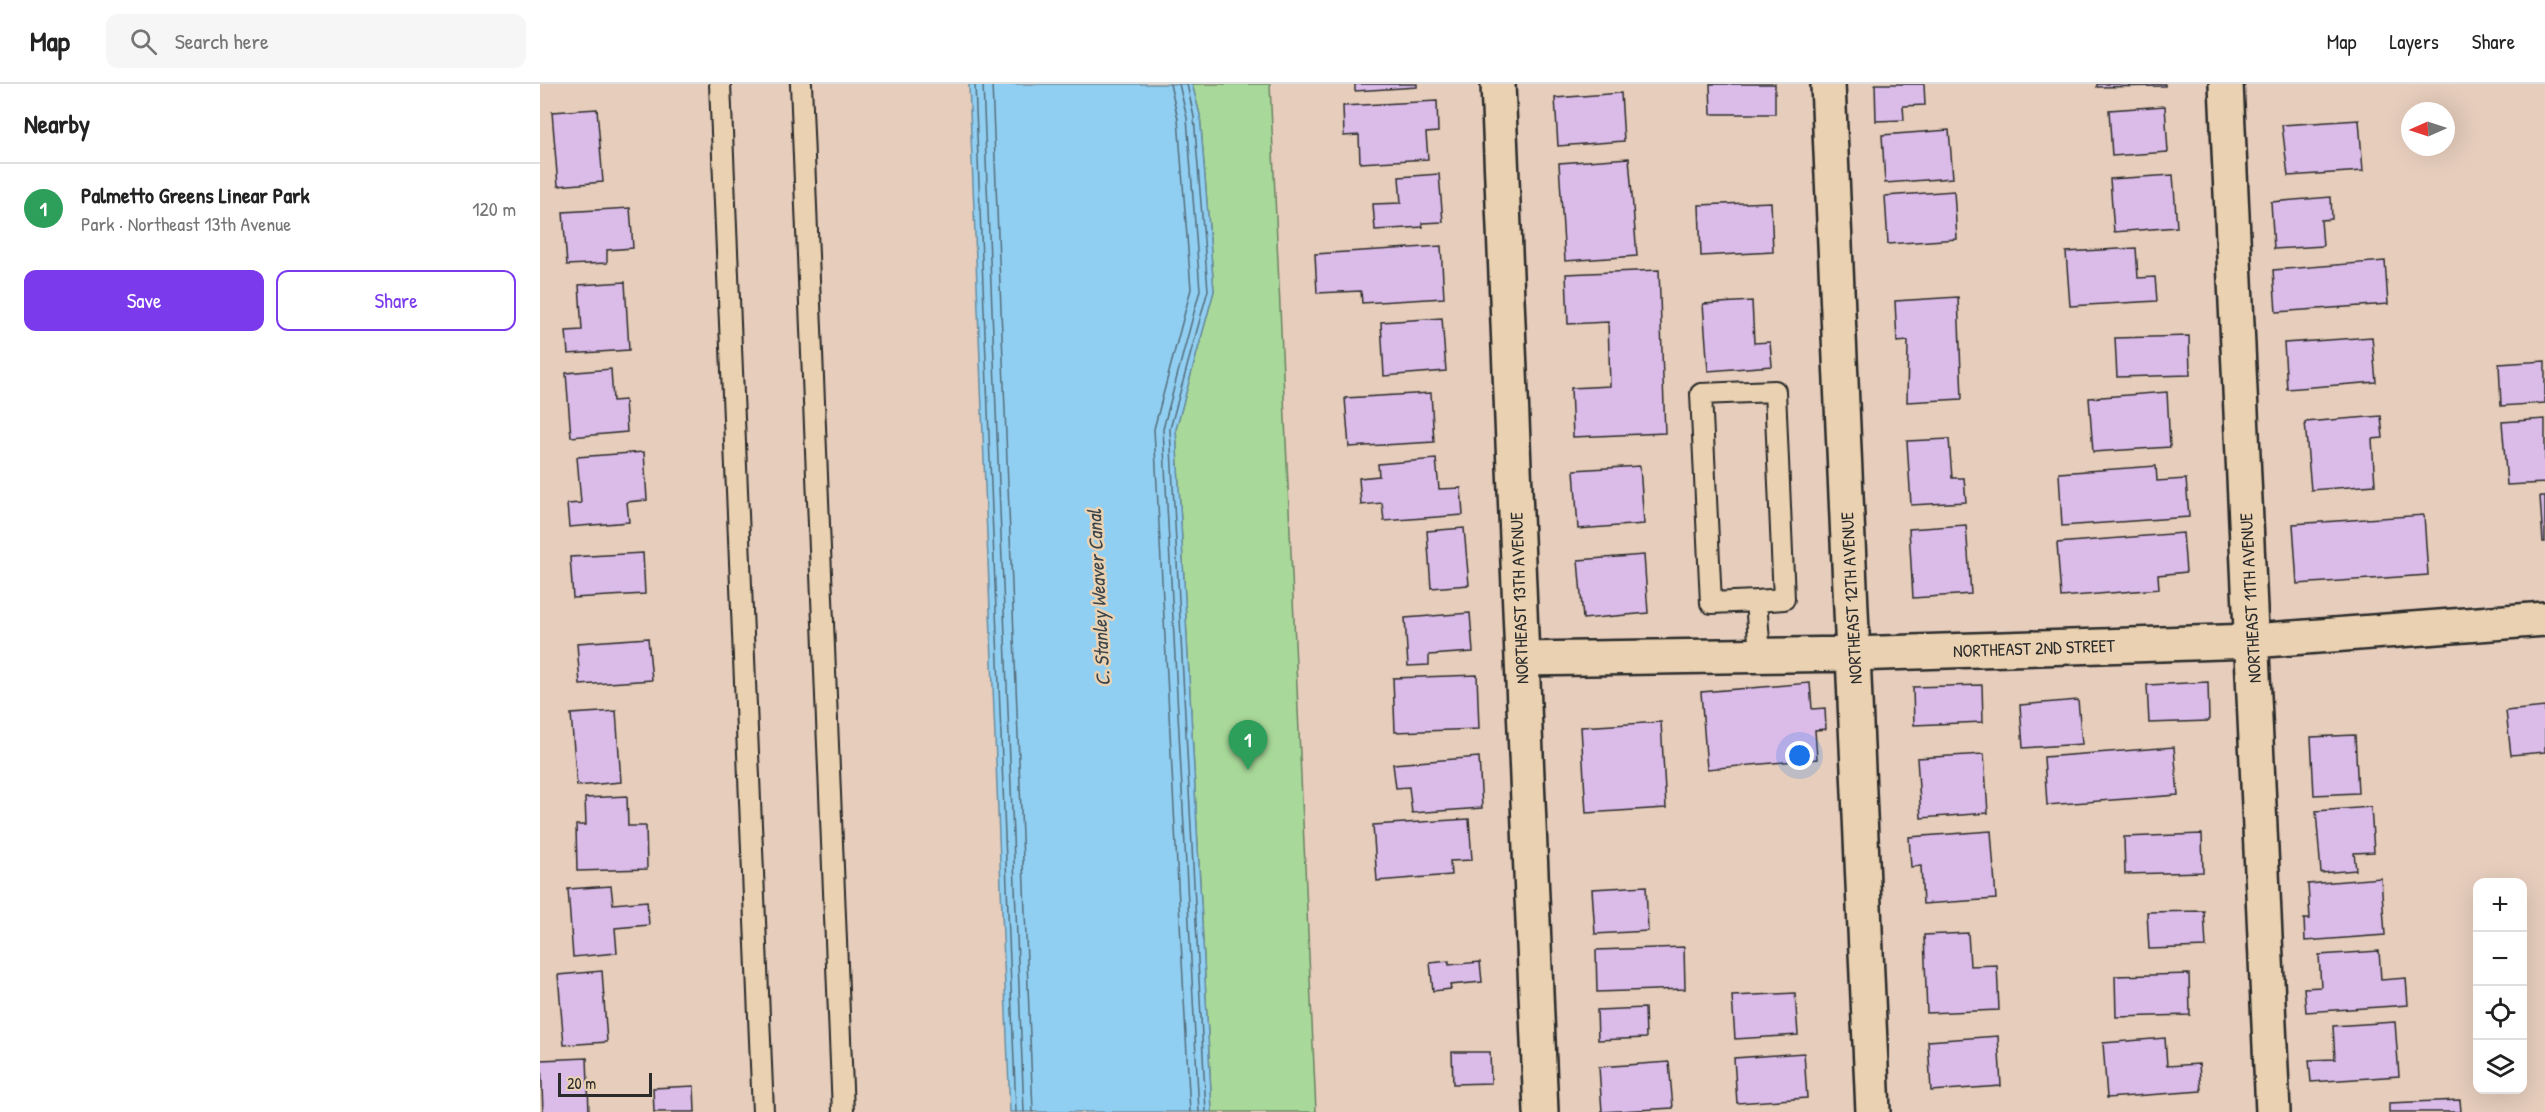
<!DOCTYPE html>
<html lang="en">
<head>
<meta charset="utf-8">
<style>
  :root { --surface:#fff; --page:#f6f6f6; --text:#222; --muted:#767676; --line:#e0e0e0; --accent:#7c3aed }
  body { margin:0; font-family:"Patrick Hand",sans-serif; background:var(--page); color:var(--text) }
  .controls { position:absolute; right:18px; bottom:18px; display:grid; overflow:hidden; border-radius:12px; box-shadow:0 6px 24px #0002 }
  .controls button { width:54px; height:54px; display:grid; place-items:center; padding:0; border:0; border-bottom:2px solid var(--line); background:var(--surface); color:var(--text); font:30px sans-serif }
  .compass { position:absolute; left:1861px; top:18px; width:54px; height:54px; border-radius:50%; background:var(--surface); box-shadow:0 6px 24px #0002; rotate:267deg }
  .scale { position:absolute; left:18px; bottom:15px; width:94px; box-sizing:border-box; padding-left:6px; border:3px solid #2b2b2b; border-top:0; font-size:16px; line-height:21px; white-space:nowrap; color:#2b2b2b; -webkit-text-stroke:4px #e9d1b1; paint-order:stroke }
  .you { position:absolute; left:1260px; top:672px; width:21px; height:21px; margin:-15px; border:4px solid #fff; border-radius:50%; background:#1a73e8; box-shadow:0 0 0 9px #1a73e833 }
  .badge { display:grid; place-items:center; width:39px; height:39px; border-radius:50%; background:var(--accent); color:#fff; font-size:20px; font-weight:700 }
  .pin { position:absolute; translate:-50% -50px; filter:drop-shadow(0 2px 3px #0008) }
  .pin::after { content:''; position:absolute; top:32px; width:21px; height:18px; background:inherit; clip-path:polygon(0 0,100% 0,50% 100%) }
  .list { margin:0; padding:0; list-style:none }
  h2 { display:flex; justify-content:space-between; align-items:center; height:78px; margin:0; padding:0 24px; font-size:26px }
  h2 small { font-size:20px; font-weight:400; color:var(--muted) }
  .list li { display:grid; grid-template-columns:39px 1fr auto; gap:18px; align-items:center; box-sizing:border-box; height:90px; padding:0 24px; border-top:2px solid var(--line) }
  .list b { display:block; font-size:22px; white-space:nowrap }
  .list p { margin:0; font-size:20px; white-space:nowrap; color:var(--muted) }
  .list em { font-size:20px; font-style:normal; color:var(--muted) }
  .actions { display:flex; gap:12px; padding:18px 24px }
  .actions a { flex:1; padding:14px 0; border:2px solid var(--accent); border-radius:12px; text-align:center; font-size:21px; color:var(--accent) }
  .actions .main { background:var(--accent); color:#fff }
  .icon { flex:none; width:33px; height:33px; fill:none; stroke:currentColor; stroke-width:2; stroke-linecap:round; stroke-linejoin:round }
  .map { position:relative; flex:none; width:2005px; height:1028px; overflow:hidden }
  header { display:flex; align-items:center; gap:36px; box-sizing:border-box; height:84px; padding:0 30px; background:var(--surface); border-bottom:2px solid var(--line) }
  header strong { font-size:28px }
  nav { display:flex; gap:33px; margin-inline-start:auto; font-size:21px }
  .search { width:420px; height:54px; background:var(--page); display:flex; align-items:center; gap:15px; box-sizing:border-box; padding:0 21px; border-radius:12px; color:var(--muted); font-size:22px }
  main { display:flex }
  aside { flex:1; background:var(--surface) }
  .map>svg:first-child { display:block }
  .green { fill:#a9d99a; stroke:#6a8262; stroke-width:1.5 }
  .water { fill:#91cff2; stroke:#688da2; stroke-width:1.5 }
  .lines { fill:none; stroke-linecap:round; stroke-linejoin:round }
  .shore { stroke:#546d7b; stroke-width:1.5 }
  .building { fill:#dbbbe8; stroke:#2b2b2b; stroke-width:1.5 }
  .lane-casing { stroke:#2b2b2b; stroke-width:24 }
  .street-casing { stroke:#2b2b2b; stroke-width:38 }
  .lane { stroke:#e9d1b1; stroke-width:20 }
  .street { stroke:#e9d1b1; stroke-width:33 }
  .labels { text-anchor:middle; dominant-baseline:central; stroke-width:5; stroke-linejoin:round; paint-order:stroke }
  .street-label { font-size:18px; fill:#2b2b2b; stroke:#e9d1b1 }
  .water-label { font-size:20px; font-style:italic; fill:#3a4449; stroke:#e9d1b1 }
</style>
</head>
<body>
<header>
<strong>Map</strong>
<div class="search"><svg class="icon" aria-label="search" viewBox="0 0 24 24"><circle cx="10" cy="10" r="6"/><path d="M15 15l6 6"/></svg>Search here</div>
<nav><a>Map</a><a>Layers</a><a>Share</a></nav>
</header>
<main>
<aside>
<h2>Nearby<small></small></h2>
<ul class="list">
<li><span class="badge" style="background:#2e9e5b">1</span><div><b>Palmetto Greens Linear Park</b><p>Park · Northeast 13th Avenue</p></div><em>120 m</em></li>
</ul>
<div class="actions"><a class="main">Save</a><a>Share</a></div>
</aside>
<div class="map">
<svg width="2005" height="1028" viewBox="0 0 2005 1028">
  <rect width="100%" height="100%" fill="#e6cdbc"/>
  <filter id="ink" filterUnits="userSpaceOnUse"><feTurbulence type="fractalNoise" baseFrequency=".0167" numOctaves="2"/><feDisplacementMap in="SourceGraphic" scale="12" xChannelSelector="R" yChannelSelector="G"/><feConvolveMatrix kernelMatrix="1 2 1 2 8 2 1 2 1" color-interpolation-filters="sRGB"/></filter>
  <g filter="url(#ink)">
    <path class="green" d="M652,0H730L776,1028H672L636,345L674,207L660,31Z"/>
    <path class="water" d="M429,0H652L660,31L674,207L636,345L672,1028H470Z"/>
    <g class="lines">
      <path class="shore" d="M435,0L476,1028
        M443,0L484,1028
        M452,0L493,1028
        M630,0L638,35L651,205L614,345L650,1028
        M639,0L647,34L660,206L623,345L659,1028
        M647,0L654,33L668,206L630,345L666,1028"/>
    </g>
    <path class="building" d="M815,0H877V3L815,7Z
      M1170,0H1235V30H1171Z
      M1335,0H1384L1385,21L1363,22L1364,36L1336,37Z
      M1557,0H1625V2L1557,3Z
      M1081,9L1084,57L1018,62L1015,14Z
      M897,17L898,48L886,49L888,75L820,79L819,51L804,52L803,22Z
      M1625,22L1628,68L1572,72L1569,26Z
      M57,25L63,98L18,102L12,28Z
      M1819,36L1823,87L1748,92L1742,41Z
      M1409,46L1413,94L1345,99L1342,51Z
      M1089,74L1097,172L1025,177L1019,79Z
      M899,90L903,138L882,139L883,143L835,146L833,120L861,119L859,93Z
      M1633,91L1637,143L1574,148L1570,95Z
      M1414,107L1417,155L1348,160L1345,112Z
      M1791,113L1792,135L1781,136L1783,162L1734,165L1731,118Z
      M1231,118L1233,168L1161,172L1159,121Z
      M90,124L93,164L67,166V179L27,181L23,128Z
      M901,162L904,214L822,219L821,207L777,209L775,170Z
      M1596,164L1598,194L1615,193L1617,217L1530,222L1526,168Z
      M1845,177L1848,220L1736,228L1733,186Z
      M1119,186L1125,349L1033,353L1031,304L1070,302L1068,238L1028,240L1026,190Z
      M85,198L89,266L28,270L26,247L42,246L39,201Z
      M1418,213L1422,315L1367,318L1368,257L1357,258L1355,217Z
      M1212,217L1214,259L1230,258L1232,282L1168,287L1163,220Z
      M902,234L906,287L844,292L841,238Z
      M1649,252L1650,291L1577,293L1575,254Z
      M1832,253L1836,298L1747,305L1744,259Z
      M2005,277V319L1961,322L1959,280Z
      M71,285L73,317L85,316L87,348L31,353L26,289Z
      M1627,308L1630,363L1553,368L1549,314Z
      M891,309L894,358L809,363L805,314Z
      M1841,332L1843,354L1832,355L1835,401L1771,406L1765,338Z
      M2005,335V399L1967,401L1962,338Z
      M1409,355L1412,394H1424L1426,418L1371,421L1367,357Z
      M104,368L107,416L87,418L89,438L29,443L27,420L41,419L37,373Z
      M896,375L899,405L921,404L923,431L844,437L842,419L821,421L819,394L839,392L838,380Z
      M1100,382L1104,440L1038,445L1034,386Z
      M1616,382L1617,397L1646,395L1649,433L1522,442L1519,389Z
      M2000,412H2005V458H2003Z
      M1884,431L1888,491L1757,500L1753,440Z
      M1426,441L1431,510L1373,514L1369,445Z
      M924,444L929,501L891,504L887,447Z
      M1643,449L1646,488L1618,491L1619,505L1521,513L1517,459Z
      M103,469L105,510L33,514L30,473Z
      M1104,471L1108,529L1043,535L1038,476Z
      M930,529L933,568L889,571V581L868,582L865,534Z
      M108,554L112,596L40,601L37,559Z
      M937,591L939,645L855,648L853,594Z
      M1668,598L1669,637L1609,639L1607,601Z
      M1270,599L1272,625L1285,624L1286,645L1275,646L1277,675L1167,685L1161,608Z
      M1442,601L1443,638L1374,641L1373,603Z
      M1538,616L1542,660L1483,664L1480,621Z
      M2005,623V668L1971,671L1966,627Z
      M76,627L81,698L37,702L31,630Z
      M1121,638L1126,724L1046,729L1041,643Z
      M1815,651L1818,709L1774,711L1771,653Z
      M1634,663L1638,711L1507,721L1504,673Z
      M1444,670L1448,729L1381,734L1377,674Z
      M939,673L942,724L872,729L869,703L856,704L853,680Z
      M87,712L88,742H106L107,785L37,787L36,741H46L45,714Z
      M1831,723L1834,768L1814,769L1816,786L1781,789L1776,727Z
      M929,735L932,776L910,777L911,791L837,797L833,741Z
      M1451,747L1456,815L1383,820L1381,782L1371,783L1369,753Z
      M1662,750L1663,788L1585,790L1584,753Z
      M1841,794L1845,851L1765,857L1764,835H1770L1768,800Z
      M71,802L73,820L107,817L109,841L75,844L77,869L33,873L28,805Z
      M1106,802L1108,847L1055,850L1052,805Z
      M1664,827L1666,863L1609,865L1607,828Z
      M1428,849L1430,882L1457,881L1459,926L1387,929L1384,851Z
      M1144,863L1145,905L1057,908L1056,866Z
      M1839,867L1841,896L1866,894L1868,921L1766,928L1764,904L1781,903L1779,871Z
      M909,877V881L940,878L942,898L910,901L911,905L893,907L890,879Z
      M62,887L67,958L24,961L18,891Z
      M1649,890L1650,931L1576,933L1575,892Z
      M1255,909L1258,951L1195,955L1192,912Z
      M1105,924L1106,954L1058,956L1057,926Z
      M1855,938L1859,992L1771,998L1769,976L1795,975L1793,942Z
      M1458,952L1461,1002L1391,1007L1388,957Z
      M1625,954L1627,982L1659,980L1661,1007L1567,1014L1563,959Z
      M912,968H950L951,999L913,1000Z
      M1264,969L1267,1014L1197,1019L1194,974Z
      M47,974L49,1028H3L1,976Z
      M1129,978L1133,1024L1062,1028L1059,983Z
      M154,1002L155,1028H114L113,1004Z
      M1920,1016L1921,1028H1849V1019Z"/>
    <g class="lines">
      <g class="lane-casing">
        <path id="lane" d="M180,0L223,1028
          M261,0L303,1028
          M1216,517L1244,515L1235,307L1161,310L1171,519L1216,517L1220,571"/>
      </g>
      <g class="street-casing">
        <path id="street" d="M958,0L1001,1028
          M1288,0L1333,1028
          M1686,0L1733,1028
          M982,575L1313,570L1712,557L2005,535"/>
      </g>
      <use href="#lane" class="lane"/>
      <use href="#street" class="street"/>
    </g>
  </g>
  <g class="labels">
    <g class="street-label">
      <text transform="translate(979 514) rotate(-92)">NORTHEAST 13TH AVENUE</text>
      <text transform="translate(1311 514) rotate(-93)">NORTHEAST 12TH AVENUE</text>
      <text transform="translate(1710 514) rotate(-93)">NORTHEAST 11TH AVENUE</text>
      <text transform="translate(1494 564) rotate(-2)">NORTHEAST 2ND STREET</text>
    </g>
    <g class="water-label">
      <text transform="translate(558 514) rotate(-93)">C. Stanley Weaver Canal</text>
    </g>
  </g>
</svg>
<div class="controls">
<button>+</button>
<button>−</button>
<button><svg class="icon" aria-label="locate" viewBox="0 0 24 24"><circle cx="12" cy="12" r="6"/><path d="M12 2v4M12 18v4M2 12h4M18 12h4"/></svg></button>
<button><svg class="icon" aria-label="layers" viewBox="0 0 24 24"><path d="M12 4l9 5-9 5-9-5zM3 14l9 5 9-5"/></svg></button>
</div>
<svg class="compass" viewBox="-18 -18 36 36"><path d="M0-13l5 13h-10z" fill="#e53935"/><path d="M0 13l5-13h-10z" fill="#767676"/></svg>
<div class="scale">20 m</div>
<div class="you"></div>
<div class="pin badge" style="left:708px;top:686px;background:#2e9e5b">1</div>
</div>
</main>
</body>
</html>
